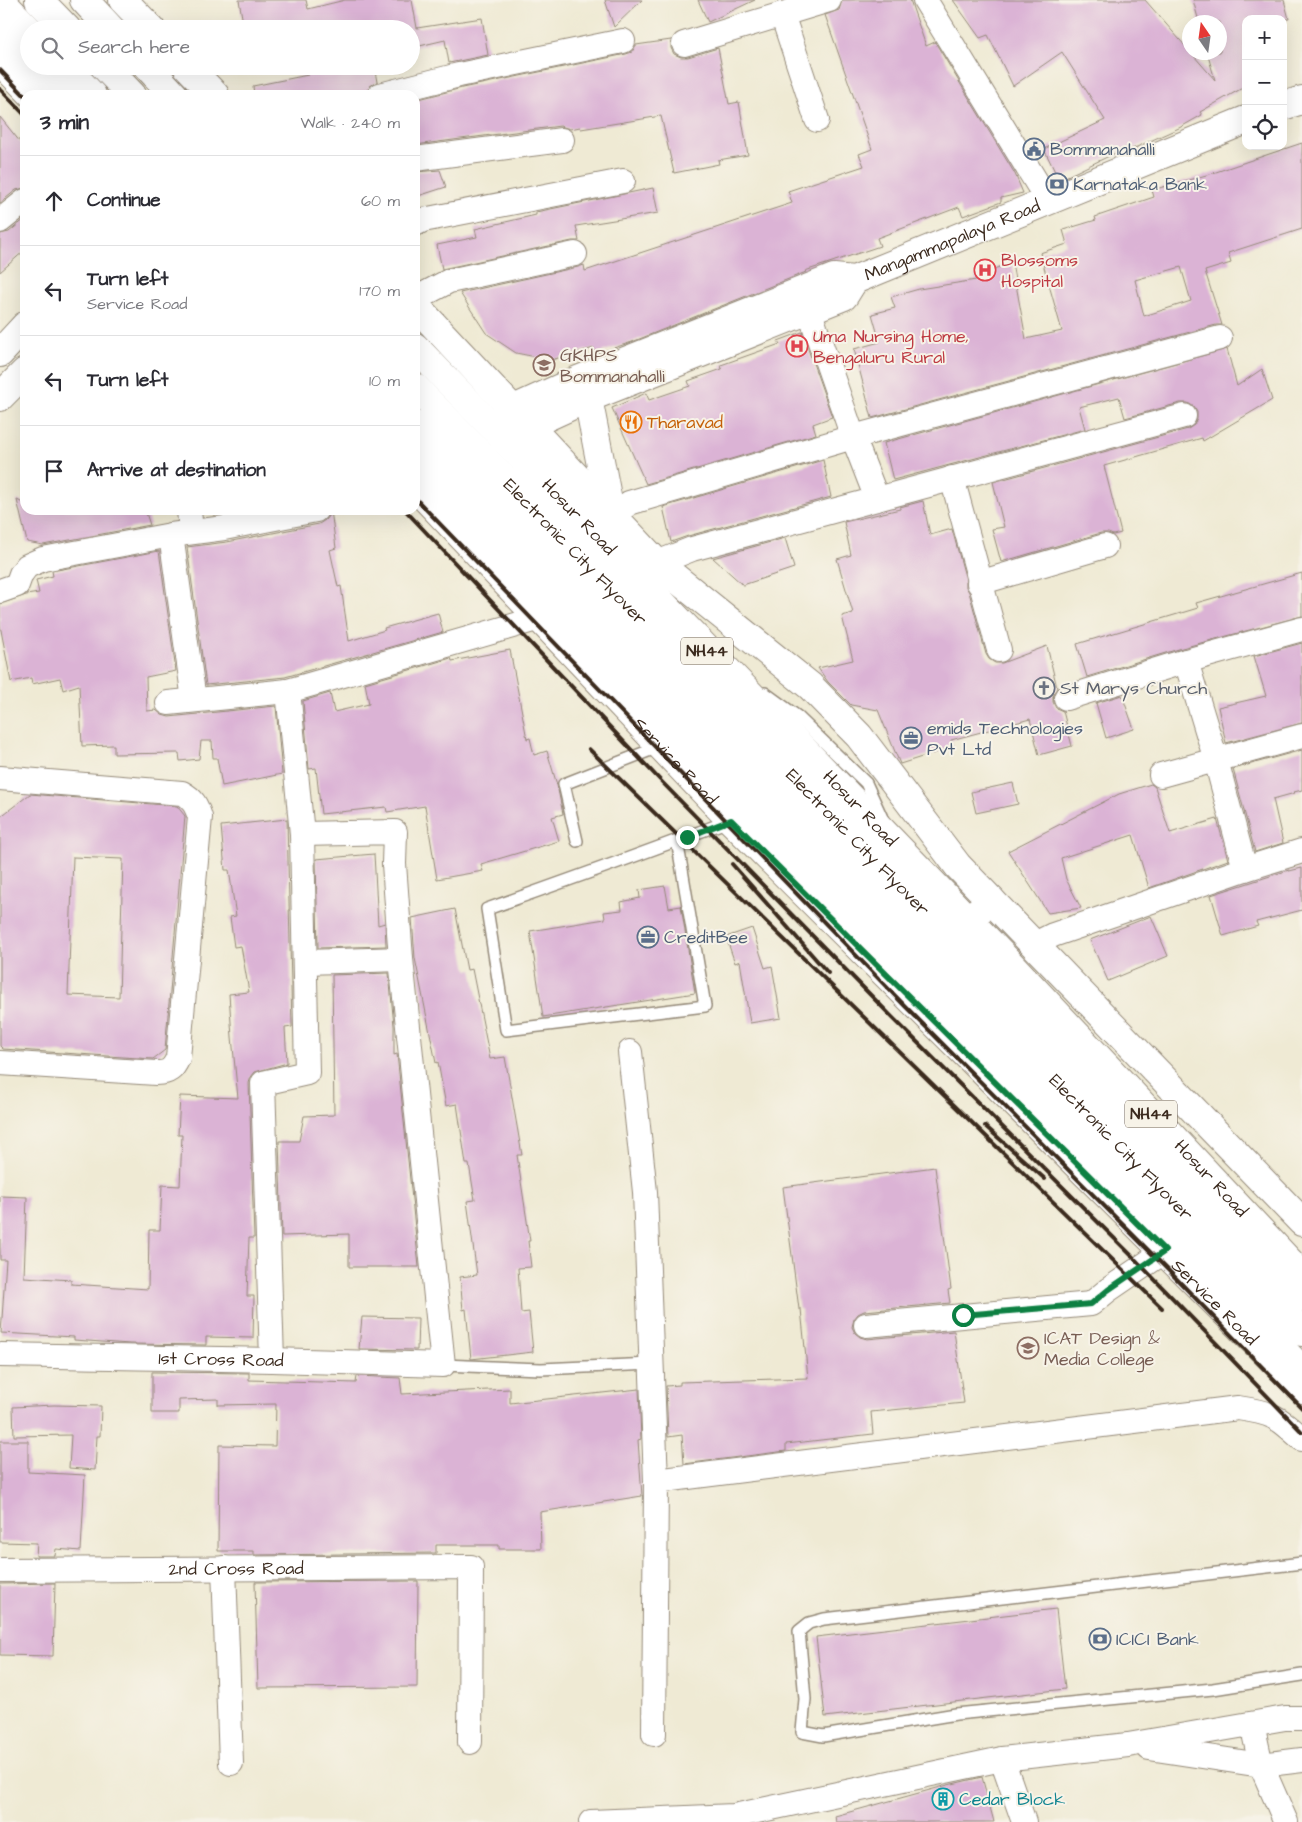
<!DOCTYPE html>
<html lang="en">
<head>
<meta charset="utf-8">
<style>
  :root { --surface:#fff; --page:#f7f7f7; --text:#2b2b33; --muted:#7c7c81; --line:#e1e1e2 }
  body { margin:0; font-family:"Architects Daughter",sans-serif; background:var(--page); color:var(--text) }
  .controls { position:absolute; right:15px; top:15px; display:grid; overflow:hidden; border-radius:10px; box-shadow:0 5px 20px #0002 }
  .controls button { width:45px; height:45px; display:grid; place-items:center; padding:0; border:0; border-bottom:1px solid var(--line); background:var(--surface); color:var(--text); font:25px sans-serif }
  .compass { position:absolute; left:1182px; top:15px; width:45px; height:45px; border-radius:50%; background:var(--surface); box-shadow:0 5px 20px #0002; rotate:347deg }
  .stop { position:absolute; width:15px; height:15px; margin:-11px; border:4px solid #0b8043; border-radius:50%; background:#fff }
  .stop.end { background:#0b8043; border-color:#fff; box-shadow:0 1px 5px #0008 }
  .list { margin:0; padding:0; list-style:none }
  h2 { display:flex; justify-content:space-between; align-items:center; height:65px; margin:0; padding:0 20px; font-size:21px }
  h2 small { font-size:16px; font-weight:400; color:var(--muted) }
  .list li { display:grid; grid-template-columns:32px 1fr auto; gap:15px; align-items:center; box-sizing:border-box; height:90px; padding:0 20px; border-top:1px solid var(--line) }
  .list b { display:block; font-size:19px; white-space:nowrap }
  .list p { margin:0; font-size:16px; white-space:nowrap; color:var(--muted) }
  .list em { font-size:16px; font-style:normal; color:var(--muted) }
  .icon { flex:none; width:28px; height:28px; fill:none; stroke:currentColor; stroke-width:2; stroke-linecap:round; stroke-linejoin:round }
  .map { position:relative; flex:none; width:1302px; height:1822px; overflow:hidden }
  .search { position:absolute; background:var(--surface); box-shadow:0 5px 20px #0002; left:20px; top:20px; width:400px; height:55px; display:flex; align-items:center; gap:12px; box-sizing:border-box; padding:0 18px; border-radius:28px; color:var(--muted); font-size:19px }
  .panel { position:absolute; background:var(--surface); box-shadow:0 5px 20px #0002; left:20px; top:90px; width:400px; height:425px; border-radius:15px }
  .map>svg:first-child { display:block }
  .building { fill:#dbb3d5; fill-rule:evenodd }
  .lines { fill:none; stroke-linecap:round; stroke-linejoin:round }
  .service-casing { stroke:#958a79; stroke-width:14 }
  .minor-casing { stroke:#958a79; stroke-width:26 }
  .tertiary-casing { stroke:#958a79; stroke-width:30 }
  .secondary-casing { stroke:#958a79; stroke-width:30 }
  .trunk-casing { stroke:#958a79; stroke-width:30 }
  .motorway-casing { stroke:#958a79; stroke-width:30 }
  .service { stroke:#fff; stroke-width:11 }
  .minor { stroke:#fff; stroke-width:24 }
  .tertiary { stroke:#fff; stroke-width:28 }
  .secondary { stroke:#fff; stroke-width:28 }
  .trunk { stroke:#fff; stroke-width:28 }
  .motorway { stroke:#fff; stroke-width:28 }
  .rail { stroke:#3b2a1e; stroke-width:4 }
  .route { stroke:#0b8043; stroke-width:6 }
  .labels { text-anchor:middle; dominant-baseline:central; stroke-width:4; stroke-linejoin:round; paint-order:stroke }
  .shield { fill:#f7f3e8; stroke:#73665b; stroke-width:1 }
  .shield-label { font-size:16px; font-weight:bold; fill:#3b2a1e }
  .service-label { font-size:18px; fill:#4e5e75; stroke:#f7f3e8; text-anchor:start }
  .street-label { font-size:18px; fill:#3b2a1e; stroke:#f7f3e8 }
  .health-label { font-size:18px; fill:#be3a42; stroke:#f7f3e8; text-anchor:start }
  .education-label { font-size:18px; fill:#785e54; stroke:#f7f3e8; text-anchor:start }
  .food-label { font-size:18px; fill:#c56008; stroke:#f7f3e8; text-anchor:start }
  .worship-label { font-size:18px; fill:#5b616d; stroke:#f7f3e8; text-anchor:start }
  .culture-label { font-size:18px; fill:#0d838f; stroke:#f7f3e8; text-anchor:start }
</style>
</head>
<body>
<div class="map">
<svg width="1302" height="1822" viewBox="0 0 1302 1822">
  <rect width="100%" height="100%" fill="#f7f3e8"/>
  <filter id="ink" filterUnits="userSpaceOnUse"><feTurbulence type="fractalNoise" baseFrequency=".02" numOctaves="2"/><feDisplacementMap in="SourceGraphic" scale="10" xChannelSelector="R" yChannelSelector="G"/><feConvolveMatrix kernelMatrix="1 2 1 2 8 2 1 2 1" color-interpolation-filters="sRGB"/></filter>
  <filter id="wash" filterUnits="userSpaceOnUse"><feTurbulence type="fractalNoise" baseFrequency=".0096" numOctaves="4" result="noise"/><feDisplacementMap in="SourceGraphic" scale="20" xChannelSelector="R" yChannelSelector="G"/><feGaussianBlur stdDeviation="1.12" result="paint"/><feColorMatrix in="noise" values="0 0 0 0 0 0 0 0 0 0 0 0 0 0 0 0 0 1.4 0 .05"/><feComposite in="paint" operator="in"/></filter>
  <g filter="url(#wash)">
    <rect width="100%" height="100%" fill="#efead4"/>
    <g id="blocks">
      <path class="building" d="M239,0H306L308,9L345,0H412L417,28L482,18L488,55L449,63L445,40L411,48V29H244Z
        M605,0H642L614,27Z
        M698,0H755L708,22Z
        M842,0H910L926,46L935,42L1015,174L1023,193L1001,198V202L963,216L959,207L877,238L880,246L805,271L806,272L632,342L595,354L594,348L551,360L516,353L486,333L460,293L578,267L584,265L585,271L792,203L788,191L864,166L859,154L872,149L825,15L839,10Z
        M953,0H1145L1215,80L1207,52H1220V22H1199L1193,0H1284L1289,19H1246V86L1200,112L1202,115L1179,128L1130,150L1128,147L1059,180L1044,149L1105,120L1062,52L1013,86L988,35L980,38Z
        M671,40V48L674,54L681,57H688L718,48L729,104L739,102L748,155L718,160L719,164L674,173L661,116L581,129L580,127L570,129L560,126L415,145V100L462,88L626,54L632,52L636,45Z
        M317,66H329L330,72L355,66H374L377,82L370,86L367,95H254L253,86L308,75L307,69Z
        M0,117L25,148V188L16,190L0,203Z
        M1302,143V229L1228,253L1231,263L1205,271L1222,325H1216L872,418L854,349L880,342L872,314L895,308L891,297L919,289L976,280L975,275L1012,263L1026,339L1062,331L1040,253L1067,244L1063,230L1096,220L1095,217L1154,197L1152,190L1210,174ZM1181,267L1191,301L1144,316L1135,280Z
        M440,170L446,187L415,197V172Z
        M653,188L658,213L576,226L579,241H572L442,269L437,245L477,237L475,229L536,215V212Z
        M25,219V250L0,272V234L9,232Z
        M802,332L832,417L813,424L816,434L646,484L612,408L646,393L649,400L690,386L688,381L722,369L721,365L780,344L778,341Z
        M1227,349L1237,386L1262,369L1272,400L1203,441L1202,438L1104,466L1121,533L1113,535L1108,533H1101L1001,562L992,529L1004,527L993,482L1188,429L1194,425L1197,419V412L1194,407L1188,403H1180L1125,418L1119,397L1079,407L1085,429L893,480L884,443Z
        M823,460L831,497L688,536L671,542L663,507Z
        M17,500L25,504V510H145L150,525L43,545L27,542Z
        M923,501L930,535L952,529L966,580V587L969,592L986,654L989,659L995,663H1002L1047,646L1057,688L1053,694V702L1056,708L1063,711L1072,746L1039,755L1030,719L951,740L953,747L900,764L878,710L851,705L828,682L818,668L853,660L842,616L853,613L837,559L851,555L844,522L900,509V507Z
        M212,510H244L214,515Z
        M329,510H331L336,548L330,550L338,587L341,586L349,641L385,630L384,628L438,613L443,632L285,677L206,685L187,547L227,542L319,524L325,520L329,515Z
        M785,538L794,568L743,585L713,558Z
        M159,551L176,671L146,677L147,711L156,710L162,715L169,717L276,706L282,774L222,786L217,758H213L212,741H201L199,759L180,761L179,753L114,754V745L82,746L79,685L63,690L60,678L32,684L31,678L11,682L0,625V604L26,595L39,593L36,580L53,576L52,571Z
        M1302,573V616L1182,648L1087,677L1077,644L1198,608L1196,603Z
        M1302,643V723L1226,743L1218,707L1266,696L1254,656Z
        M510,650L527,739L530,738L534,755L547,751L557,785L563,814L552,817L559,841L481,864L483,871L437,879L425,806L387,812L386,807L321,814L316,768L309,769L303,701L330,693L334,712L369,704L365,683L451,658L452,661Z
        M1122,695L1134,729L1106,738L1096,703Z
        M1302,750V790L1294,792L1295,793L1273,799L1283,843L1255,852L1233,769Z
        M1013,783L1018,804L976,813L971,792Z
        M1151,784L1155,787L1170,833L1217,819L1228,860L1149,888L1133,835L1061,858L1066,879L1081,908L1048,913L1008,851L1119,794Z
        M30,794L177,806L185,816L165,1050L153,1059L3,1049L0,1046V817ZM73,857L123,859L119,997L68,995Z
        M287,819L292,1027L285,1028L287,1063L255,1072L251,1077L249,1083L254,1238H249L247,1296H254L253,1338L206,1337V1345L130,1344L74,1340V1337L1,1333L6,1260H0V1196L27,1197L24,1277L71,1280V1284L148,1289L149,1230H160L162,1185L180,1186L182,1135H178L180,1096L238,1098L232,1037L229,994L249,992L241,946L234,947L230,917L236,916L229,870H225L221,826Z
        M374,854L378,925L385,923L386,946L318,948L316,859Z
        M1302,868V910L1256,922L1258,926L1223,936L1211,895L1289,870V871Z
        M665,886L669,908L681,906L695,993L543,1017L530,931L605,919L604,912L622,910L621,902L640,898L639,890Z
        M455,909L467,970L472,969L490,1059L505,1057L522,1155H517L530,1241H528L531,1267L518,1268L521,1313L529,1312L533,1352L471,1359L466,1309L463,1310L460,1277L477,1275L467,1201L475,1200L469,1164H466L457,1104L446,1106L438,1062L436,1063L415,958L412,918Z
        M1151,916L1168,956L1108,981L1090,940Z
        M752,928L765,968L772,966L781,1018L750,1023L740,961L735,963L726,937Z
        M389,973L394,1026V1055L397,1054L419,1267H349V1234L282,1236L279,1141H299L304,1116L334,1115L332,975Z
        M935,1167L951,1289L948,1290L950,1303L864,1311L858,1314L854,1319L852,1327L855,1333L860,1337L867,1339L954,1331L964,1403L871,1412L873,1434L786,1444V1451L684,1464L682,1435L668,1437L666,1386L680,1385V1382L808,1378L801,1309H799L783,1187Z
        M362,1317L418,1318L417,1350L359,1349Z
        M152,1372L249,1373V1380L356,1383L357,1376L400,1378L402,1394L510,1389V1403L639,1389L641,1439L638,1440L642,1496L540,1512L541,1549H499V1545H436V1553L254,1555V1551H218L219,1445L275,1446L276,1404L218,1405V1399L179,1400V1413H152Z
        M54,1405L101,1406L100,1436H97L95,1470L69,1468L71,1435L14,1436L13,1407Z
        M0,1441H28V1472L85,1475L81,1551L56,1549L55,1556H36L37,1543L0,1542Z
        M418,1581L417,1687L258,1688L255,1582Z
        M55,1583L53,1656L0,1655V1584Z
        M1056,1609L1065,1689L825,1717L816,1637Z
        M982,1777L994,1822H836L835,1816L948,1785Z"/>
    </g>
  </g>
  <g filter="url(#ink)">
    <use href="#blocks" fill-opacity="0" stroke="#958a79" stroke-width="1"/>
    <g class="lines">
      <g class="service-casing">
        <path id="service" d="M765,693L798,717L866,783L883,820
          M677,840L705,1006L506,1030L487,909C569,880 650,851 731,820
          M577,841L564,784L661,746
          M443,1365L541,1369L651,1364
          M1302,1563L824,1619L809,1623L799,1631L805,1699L802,1732L823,1736L956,1714L1213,1689L1302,1675"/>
      </g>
      <g class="minor-casing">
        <g id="minor">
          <path d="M925,0L1048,201"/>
          <path d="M782,14L817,120"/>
          <path d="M684,44L829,0"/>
          <path d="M380,95L459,75L623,41"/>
          <path d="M415,159L562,140"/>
          <path d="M0,221L25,201"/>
          <path d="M415,224L423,220L623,181"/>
          <path d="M415,299L449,281L575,254"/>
          <path d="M952,478L999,650"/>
          <path d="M877,499L1184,416"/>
          <path d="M189,510L191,532"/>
          <path d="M614,516L629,503L853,437L809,310"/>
          <path d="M171,535L194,700"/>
          <path d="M657,563L692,549L877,499L853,437L1220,338"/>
          <path d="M979,583L1105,546"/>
          <path d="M0,591L17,585L21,574L27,566L43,559L171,535L224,528L316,510"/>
          <path d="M1066,698L1186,661"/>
          <path d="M168,703L288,691L540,618"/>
          <path d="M1161,775L1302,736"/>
          <path d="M0,778L182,793C193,799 196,805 200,817L178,1058C173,1069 169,1073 156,1073L0,1063"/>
          <path d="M1245,869L1302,851"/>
          <path d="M1033,945L1053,935L1245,869L1216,760L1186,661L1302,629"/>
          <path d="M306,962L401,959"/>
          <path d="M630,1052L645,1192L656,1481L654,1734"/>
          <path d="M866,1325L1091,1304L1108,1290L1165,1251"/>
          <path id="s1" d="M0,1355L272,1360L443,1365L401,959L394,864L395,832L302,834"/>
          <path d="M272,1360L263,1083L307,1073L302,834L288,691"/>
          <path d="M656,1481L1238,1408C1273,1413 1277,1416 1302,1439"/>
          <path d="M224,1568L231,1763"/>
          <path id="s2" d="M0,1570L471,1567L470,1742"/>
          <path d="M1252,1724L1261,1765L1286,1822"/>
          <path d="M1149,1748L1261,1765L1302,1760"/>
          <path d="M1002,1759L1024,1822"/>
          <path d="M591,1822L734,1816L1002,1759L1128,1745L1285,1718H1302"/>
        </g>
      </g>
      <g class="tertiary-casing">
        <g id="tertiary">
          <path d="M123,0L151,29"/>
          <path d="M0,61L33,95"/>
          <path d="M187,66L215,95"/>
          <path d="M415,305L657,563L810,686L859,736L958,866L1302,1222"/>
          <path id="s3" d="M415,487L731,820L1302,1389"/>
        </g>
      </g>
      <g class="secondary-casing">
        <g id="secondary">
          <path d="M1283,106L1302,100"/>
          <path d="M0,353L25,326"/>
          <path d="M0,397L25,372"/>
          <path d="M588,398L610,512"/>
          <path id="s4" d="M514,409L578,380L834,278L854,280L1246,120"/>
          <path d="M529,425L588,398L844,296L854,280"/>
        </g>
      </g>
      <g class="trunk-casing">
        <g id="trunk">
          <path d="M84,0L111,29"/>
          <path d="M0,31L29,60"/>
          <path d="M35,66L63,95"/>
          <path d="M147,66L174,95"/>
          <path id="s5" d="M415,347L1001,954L1302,1275"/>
          <path d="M415,457L1302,1370"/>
          <path d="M968,920L991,900"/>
        </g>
      </g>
      <g class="motorway-casing">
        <g id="motorway">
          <path d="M0,0L29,30"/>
          <path d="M39,0L67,29"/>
          <path d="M64,66L92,95"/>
          <path d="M104,66L132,95"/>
          <path id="s6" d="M415,387L1302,1298"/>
          <path id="s7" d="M415,425L1302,1332"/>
        </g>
      </g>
      <use href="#service" class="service"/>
      <use href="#minor" class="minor"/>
      <use href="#tertiary" class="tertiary"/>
      <use href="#secondary" class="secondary"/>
      <use href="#trunk" class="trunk"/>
      <use href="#motorway" class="motorway"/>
      <path class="rail" d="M0,70L25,96
        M0,89L25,115
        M415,498L905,1006L1169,1271L1302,1408
        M405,510L659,779L893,1018L1130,1254L1302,1432
        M589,749L1162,1308
        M732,864L828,973
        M985,1126L1045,1179"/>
    </g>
  </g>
  <g class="lines" filter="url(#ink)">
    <path class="route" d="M687,837L731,820L1165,1251L1108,1290L1091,1304L963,1315"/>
  </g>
  <defs>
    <g id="civic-ring" transform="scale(1.125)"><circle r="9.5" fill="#f7f3e8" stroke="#5c6f8a" stroke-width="1.5"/><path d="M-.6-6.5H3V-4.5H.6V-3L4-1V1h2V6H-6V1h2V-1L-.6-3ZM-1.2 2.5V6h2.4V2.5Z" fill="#5c6f8a"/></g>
    <g id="bank-ring" transform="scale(1.125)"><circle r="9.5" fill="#f7f3e8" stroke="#5c6f8a" stroke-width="1.5"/><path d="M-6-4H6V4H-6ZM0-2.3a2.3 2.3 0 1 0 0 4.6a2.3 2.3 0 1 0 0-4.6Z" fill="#5c6f8a"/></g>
    <g id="hospital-ring" transform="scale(1.125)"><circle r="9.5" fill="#f7f3e8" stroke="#e0444e" stroke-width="1.5"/><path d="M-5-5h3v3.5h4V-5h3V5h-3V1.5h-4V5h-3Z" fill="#e0444e"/></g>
    <g id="school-ring" transform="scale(1.125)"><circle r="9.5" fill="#f7f3e8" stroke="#8d6e63" stroke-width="1.5"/><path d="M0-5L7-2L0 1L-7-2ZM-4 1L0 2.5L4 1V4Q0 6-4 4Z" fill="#8d6e63"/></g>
    <g id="restaurant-ring" transform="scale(1.125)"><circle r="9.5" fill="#f7f3e8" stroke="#e8710a" stroke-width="1.5"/><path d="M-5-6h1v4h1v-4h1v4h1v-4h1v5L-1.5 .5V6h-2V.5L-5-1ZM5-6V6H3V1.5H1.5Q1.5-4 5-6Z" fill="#e8710a"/></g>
    <g id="church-ring" transform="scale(1.125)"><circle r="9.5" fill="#f7f3e8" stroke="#6b7280" stroke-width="1.5"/><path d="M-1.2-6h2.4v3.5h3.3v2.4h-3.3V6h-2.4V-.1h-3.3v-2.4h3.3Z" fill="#6b7280"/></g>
    <g id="office-ring" transform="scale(1.125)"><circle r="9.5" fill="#f7f3e8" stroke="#5c6f8a" stroke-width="1.5"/><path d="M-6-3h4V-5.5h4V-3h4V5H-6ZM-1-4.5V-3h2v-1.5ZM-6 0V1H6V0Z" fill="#5c6f8a"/></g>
    <g id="university-ring" transform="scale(1.125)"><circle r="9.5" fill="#f7f3e8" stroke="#8d6e63" stroke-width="1.5"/><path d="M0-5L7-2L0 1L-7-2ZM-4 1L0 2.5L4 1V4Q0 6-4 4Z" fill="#8d6e63"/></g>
    <g id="building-ring" transform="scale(1.125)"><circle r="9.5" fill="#f7f3e8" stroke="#0f9aa8" stroke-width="1.5"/><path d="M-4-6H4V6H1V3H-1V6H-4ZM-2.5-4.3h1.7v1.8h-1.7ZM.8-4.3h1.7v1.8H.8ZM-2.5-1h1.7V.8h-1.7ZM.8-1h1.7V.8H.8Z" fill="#0f9aa8"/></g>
  </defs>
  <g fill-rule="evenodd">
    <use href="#civic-ring" x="1034" y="149"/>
    <use href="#bank-ring" x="1057" y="184"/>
    <use href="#hospital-ring" x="985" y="270"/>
    <use href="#hospital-ring" x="797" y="346"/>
    <use href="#school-ring" x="544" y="365"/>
    <use href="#restaurant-ring" x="631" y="422"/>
    <use href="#church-ring" x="1044" y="688"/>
    <use href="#office-ring" x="911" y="738"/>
    <use href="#office-ring" x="648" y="937"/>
    <use href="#university-ring" x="1028" y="1348"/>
    <use href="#bank-ring" x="1100" y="1639"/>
    <use href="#building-ring" x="943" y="1799"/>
  </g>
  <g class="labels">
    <g class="shield">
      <rect x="681" y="637.5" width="52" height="27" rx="4"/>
      <rect x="1125" y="1100.5" width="52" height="27" rx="4"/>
    </g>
    <g class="shield-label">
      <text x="707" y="651">NH44</text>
      <text x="1151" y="1114">NH44</text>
    </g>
    <g class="service-label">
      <text x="1050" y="149">Bommanahalli</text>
      <text x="1073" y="184">Karnataka Bank</text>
      <text x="927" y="728">emids Technologies<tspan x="927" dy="21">Pvt Ltd</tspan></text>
      <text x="664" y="937">CreditBee</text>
      <text x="1116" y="1639">ICICI Bank</text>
    </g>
    <g class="street-label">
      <text stroke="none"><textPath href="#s4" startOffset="472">Mangammapalaya Road</textPath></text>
      <text stroke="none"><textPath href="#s5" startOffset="236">Hosur Road</textPath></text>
      <text stroke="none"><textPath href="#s6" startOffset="230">Electronic City Flyover</textPath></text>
      <text stroke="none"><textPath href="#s3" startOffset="378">Service Road</textPath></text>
      <text stroke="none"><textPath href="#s5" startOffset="641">Hosur Road</textPath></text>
      <text stroke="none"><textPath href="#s6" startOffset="635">Electronic City Flyover</textPath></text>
      <text stroke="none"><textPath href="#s7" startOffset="1010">Electronic City Flyover</textPath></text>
      <text stroke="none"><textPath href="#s5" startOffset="1151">Hosur Road</textPath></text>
      <text stroke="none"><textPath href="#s3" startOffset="1142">Service Road</textPath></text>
      <text stroke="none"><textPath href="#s1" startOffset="221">1st Cross Road</textPath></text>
      <text stroke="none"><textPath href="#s2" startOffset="236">2nd Cross Road</textPath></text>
    </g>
    <g class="health-label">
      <text x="1001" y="260">Blossoms<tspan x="1001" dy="21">Hospital</tspan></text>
      <text x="813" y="336">Uma Nursing Home,<tspan x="813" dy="21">Bengaluru Rural</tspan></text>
    </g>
    <g class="education-label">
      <text x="560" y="355">GKHPS<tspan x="560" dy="21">Bommanahalli</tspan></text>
      <text x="1044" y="1338">ICAT Design &amp;<tspan x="1044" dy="21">Media College</tspan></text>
    </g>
    <g class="food-label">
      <text x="647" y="422">Tharavad</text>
    </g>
    <g class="worship-label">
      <text x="1060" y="688">St Marys Church</text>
    </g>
    <g class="culture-label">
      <text x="959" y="1799">Cedar Block</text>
    </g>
  </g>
</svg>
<div class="controls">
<button>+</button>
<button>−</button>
<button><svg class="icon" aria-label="locate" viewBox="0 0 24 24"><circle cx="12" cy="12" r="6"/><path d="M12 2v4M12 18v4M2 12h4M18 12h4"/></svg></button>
</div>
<svg class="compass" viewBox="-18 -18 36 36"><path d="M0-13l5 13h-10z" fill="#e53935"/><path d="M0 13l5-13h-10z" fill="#7c7c81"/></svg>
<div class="stop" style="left:963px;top:1315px"></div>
<div class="stop end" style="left:687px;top:837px"></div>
<div class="search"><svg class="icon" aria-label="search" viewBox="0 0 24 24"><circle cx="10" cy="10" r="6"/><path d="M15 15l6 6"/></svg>Search here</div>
<section class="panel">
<h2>3 min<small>Walk · 240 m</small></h2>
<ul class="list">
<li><svg class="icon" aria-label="ahead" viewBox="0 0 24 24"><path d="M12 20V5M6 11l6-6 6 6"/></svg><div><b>Continue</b></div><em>60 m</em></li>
<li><svg class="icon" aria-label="left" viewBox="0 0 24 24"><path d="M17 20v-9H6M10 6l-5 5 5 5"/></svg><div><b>Turn left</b><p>Service Road</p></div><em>170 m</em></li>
<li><svg class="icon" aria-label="left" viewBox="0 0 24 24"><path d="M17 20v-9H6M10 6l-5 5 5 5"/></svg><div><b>Turn left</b></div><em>10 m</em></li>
<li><svg class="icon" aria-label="arrive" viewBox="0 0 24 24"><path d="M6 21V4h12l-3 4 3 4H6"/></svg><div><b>Arrive at destination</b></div></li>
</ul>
</section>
</div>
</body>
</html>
